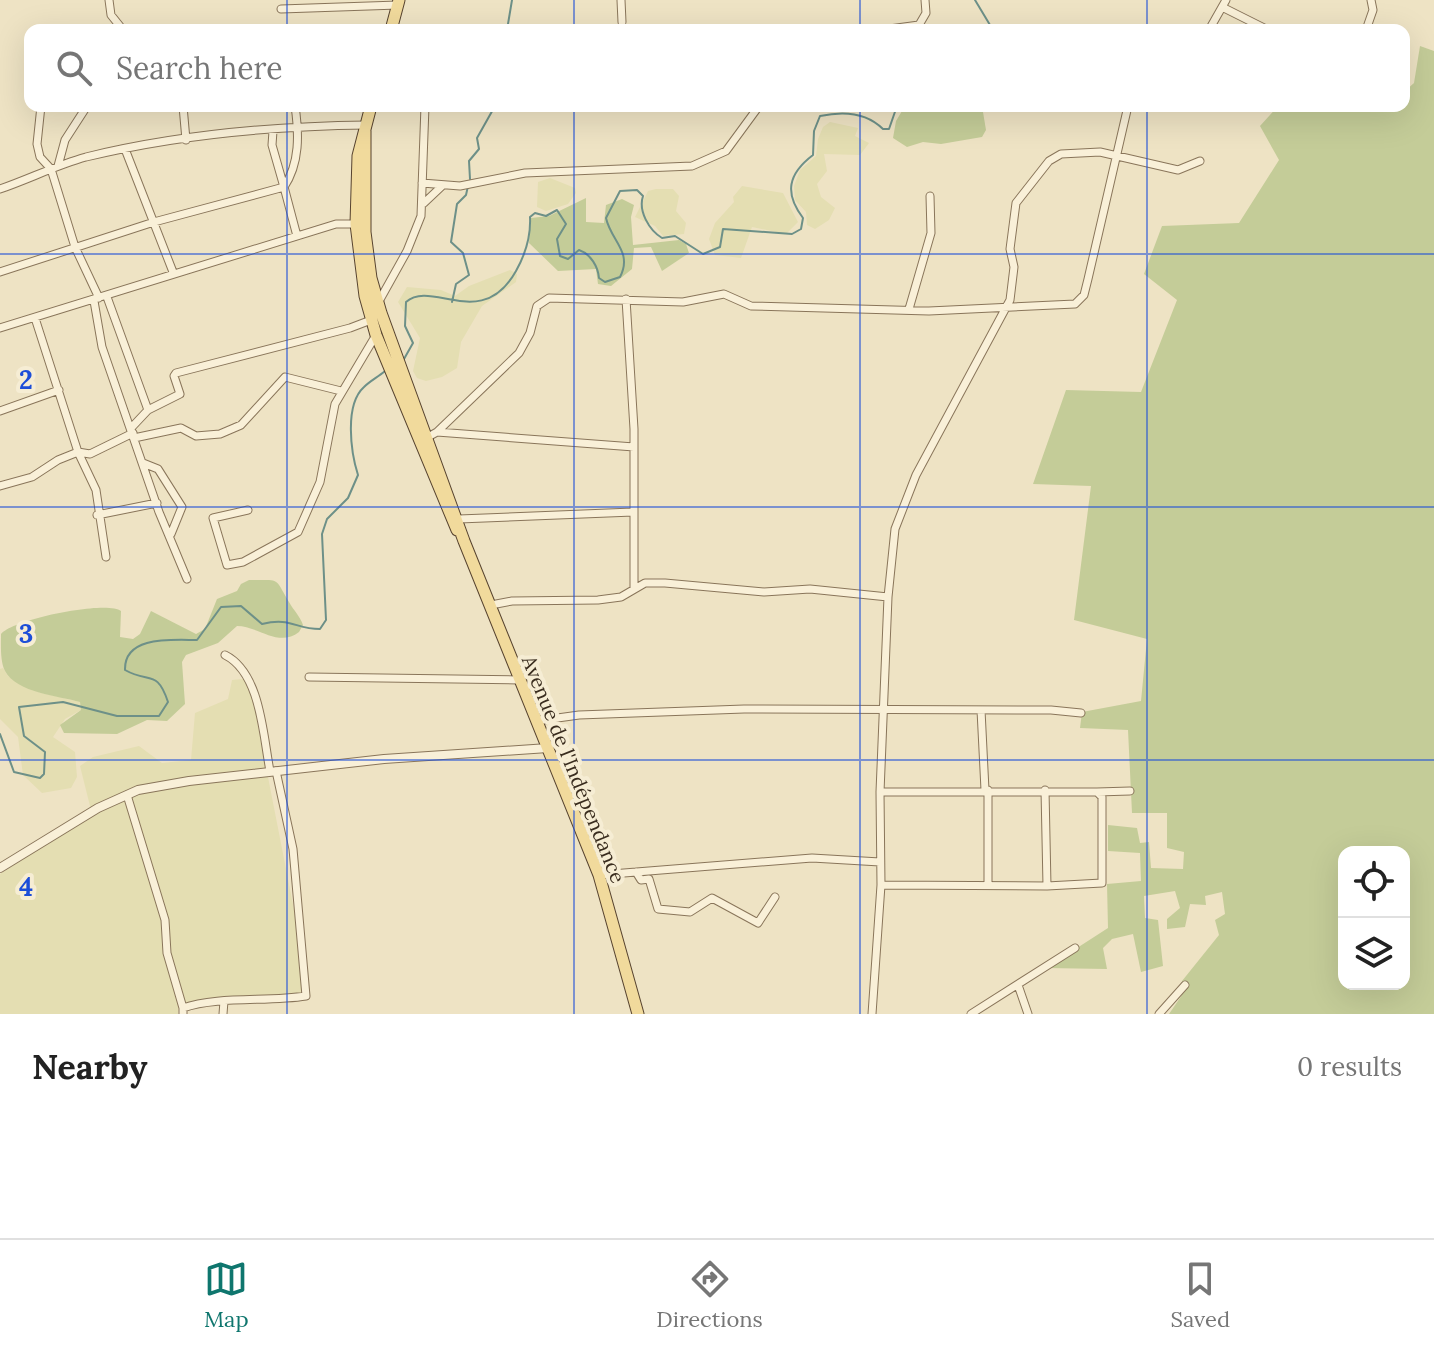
<!DOCTYPE html>
<html lang="en">
<head>
<meta charset="utf-8">
<style>
  :root { --surface:#fff; --page:#f2f2f2; --text:#222; --muted:#767676; --line:#e0e0e0; --accent:#0f766e }
  body { margin:0; font-family:Lora,serif; background:var(--page); color:var(--text) }
  .controls { position:absolute; right:24px; bottom:24px; display:grid; overflow:hidden; border-radius:16px; box-shadow:0 8px 32px #0002 }
  .controls button { width:72px; height:72px; display:grid; place-items:center; padding:0; border:0; border-bottom:2px solid var(--line); background:var(--surface); color:var(--text); font:40px sans-serif }
  .list { margin:0; padding:0; list-style:none }
  h2 { display:flex; justify-content:space-between; align-items:center; height:104px; margin:0; padding:0 32px; font-size:34px }
  h2 small { font-size:26px; font-weight:400; color:var(--muted) }
  .icon { flex:none; width:44px; height:44px; fill:none; stroke:currentColor; stroke-width:2; stroke-linecap:round; stroke-linejoin:round }
  .map { position:relative; flex:none; width:1434px; height:1014px; overflow:hidden }
  .search { position:absolute; background:var(--surface); box-shadow:0 8px 32px #0002; left:24px; right:24px; top:24px; height:88px; display:flex; align-items:center; gap:20px; box-sizing:border-box; padding:0 28px; border-radius:16px; color:var(--muted); font-size:30px }
  .sheet { height:224px; background:var(--surface) }
  nav { display:flex; justify-content:space-around; align-items:center; box-sizing:border-box; height:112px; border-top:2px solid var(--line); background:var(--surface); font-size:22px; color:var(--muted) }
  nav a { display:grid; justify-items:center; gap:4px }
  nav .on { color:var(--accent) }
  .map>svg:first-child { display:block }
  .farmland { fill:#e4deb2 }
  .green { fill:#c4cc98; fill-rule:evenodd }
  .lines { fill:none; stroke-linecap:round; stroke-linejoin:round }
  .stream { stroke:#6d9088; stroke-width:2 }
  .minor-casing { stroke:#89755a; stroke-width:9 }
  .tertiary-casing { stroke:#89755a; stroke-width:10 }
  .primary-casing { stroke:#57432f; stroke-width:13 }
  .minor { stroke:#f9f0d8; stroke-width:7 }
  .tertiary { stroke:#f9f0d8; stroke-width:8 }
  .primary { stroke:#f1da9c; stroke-width:11 }
  .grid { fill:none; stroke:#1d4ed8; stroke-width:2; stroke-opacity:0.55 }
  .labels { text-anchor:middle; dominant-baseline:central; stroke-width:8; stroke-linejoin:round; paint-order:stroke }
  .street-label { font-size:20px; fill:#392c1e; stroke:#f6edd4 }
  .grid-label { font-size:26px; text-anchor:middle; font-weight:bold; fill:#1d4ed8; stroke:#f6edd4; stroke-width:8; stroke-linejoin:round; paint-order:stroke }
</style>
</head>
<body>
<div class="map">
<svg width="1434" height="1014" viewBox="0 0 1434 1014">
  <rect width="100%" height="100%" fill="#eee3c4"/>
  <path class="farmland" d="M830,122L858,128L855,136L869,143L860,155L824,154L827,171L817,184L821,197L835,208L829,220L815,229L807,225L806,212L795,200L794,186L800,170L816,156L818,139L823,127Z
    M550,178L575,188L576,193L568,204L546,211L537,207L538,182Z
    M742,186L783,193L798,222L786,234L752,227L741,258L715,255L709,239L715,223L734,202L733,197Z
    M656,189H673L679,196L676,211L686,223L684,234L663,236L655,226L635,217L648,191Z
    M510,270L517,274L516,282L482,306L461,342L457,368L442,377L426,381L417,378L413,371L420,338L398,302L407,287L441,290L455,296L469,286Z
    M3,668L8,676L38,692L80,702L81,710L65,719L53,737L75,752L77,777L71,788L42,793L23,775L18,737L0,719V669Z
    M253,678L257,721L297,925L304,985L301,992L296,996L267,999L223,997L179,1004L178,1014H0V874L92,814L80,766L93,757L139,746L162,763L191,760L195,713L228,699L232,680Z"/>
  <path class="green" d="M1420,46L1434,51V1014H1169L1182,995V981L1219,935L1215,920L1225,914L1222,892L1205,896L1206,905L1190,904L1185,927L1167,929V919L1180,908L1175,891L1144,896L1145,918L1158,920L1163,966L1141,972L1133,934L1112,939L1103,948L1107,969L1046,968L1108,928L1107,884L1141,881L1140,853L1108,851V825L1137,828L1140,843L1149,842L1151,868L1183,869L1184,852L1167,848V813H1132L1128,730L1080,728L1082,712L1141,701L1147,639L1074,620L1091,486L1033,484L1066,390L1141,392L1177,300L1144,274L1162,226L1239,223L1279,160L1260,126L1278,106H1404V92L1414,83ZM1344,852H1404V984H1344Z
    M905,106H982L986,130L982,137L941,144L923,142L907,147L893,138L896,121Z
    M586,198V222L604,223L606,205L622,199L634,205L631,217L633,245L679,240L686,244L689,253L662,271L651,247L634,248L632,269L611,286L598,284L596,269L558,271L529,243L531,218L549,216Z
    M249,580C282,580 274,577 289,602C294,611 300,616 303,625L299,632C279,648 258,626 237,626L218,643L186,655L182,662L185,704L167,721L147,720L117,734L64,733L60,725L81,710L80,702C59,696 17,693 5,671C0,661 1,645 1,634C13,619 107,600 121,611L120,637L133,639L140,634L151,611L196,634L205,629L217,599L237,591L241,584Z"/>
  <g class="lines">
    <path class="stream" d="M975,0L993,30
      M507,30L512,0
      M470,179L469,161L479,149L477,138L495,106
      M452,302L456,284L469,275L463,253L451,242L457,204L466,195L468,186
      M404,359L413,343L405,326L406,302C432,279 482,332 516,271C525,255 531,237 530,217L535,213L546,216L557,210L566,224L557,239L560,256L568,259L579,250C591,254 598,267 599,278L605,282L620,277C633,252 611,241 606,218L620,191L637,190L643,196C638,211 649,230 662,238L675,236L703,254L720,247L723,229L792,234L801,229L803,218C784,193 788,174 813,155L814,131L820,116C843,111 866,112 883,129H889L897,106
      M0,734L14,772L40,778L44,774L45,752L24,736L19,707L63,702L117,716H159L168,702C157,669 150,684 125,670C124,635 173,640 197,640L221,607L241,606L262,624C291,617 295,629 320,629L326,620L322,534L327,519L348,498L358,475C351,453 344,405 364,387C370,381 378,377 385,371"/>
    <g class="minor-casing">
      <path id="minor" d="M109,0L111,15L123,30
        M621,0L622,22
        M1222,7L1268,30
        M281,9L398,5
        M146,30H174
        M882,30L919,25L926,13L925,0
        M1209,30L1226,0
        M1366,30L1373,10L1371,0
        M41,106L37,144L40,157L51,169L75,247L99,298
        M183,106L186,140
        M295,106C299,134 300,163 284,187L297,236
        M125,149L173,272
        M58,166L65,140L87,106
        M422,183L460,186L525,173L692,166L726,151L759,106
        M0,189C29,179 57,165 86,157C176,135 275,126 367,125
        M424,203L442,186
        M0,272L154,222L284,187L272,145L273,131
        M107,297L148,410
        M626,299L634,429V589
        M94,301L102,347L159,512L187,579
        M378,303L407,251L421,216L425,106
        M909,309L931,233L930,196
        M35,318L78,452L96,490L106,557
        M0,328L336,224H356
        M0,411L59,390
        M132,427L148,410L180,394L174,376L176,373L350,328L371,320
        M437,432L519,353L530,333L537,306L549,298L683,302L724,294L751,306L929,311L1075,304L1084,295L1088,279L1128,106
        M428,437L437,432L634,447
        M134,438L181,428L196,436L220,434L241,425L285,377L341,391
        M143,463L158,469L182,507L171,534
        M0,486L32,477L58,460L78,452L90,454L133,433
        M248,510L213,518L227,565L243,562L298,532L320,482L335,404L376,335
        M97,515L157,503
        M459,519L633,512
        M491,605L512,601L598,600L621,597L645,583H665L764,592L810,589L888,597
        M225,655C261,673 263,736 270,771
        M309,677L519,680
        M981,710L985,790
        M536,721L579,715L744,709L1051,710L1081,713
        M880,792H1097L1102,797V883L1047,886
        M1097,792L1130,791
        M127,795L165,920L167,953L183,1008
        M636,872L641,880L649,879L658,909L690,912L712,898L758,923L775,897
        M599,875L812,858L880,862
        M988,884V790
        M881,885L1047,886L1045,790
        M1018,985L1028,1014
        M183,1014V1008C217,996 268,1002 306,996L293,849L276,771
        M223,1014L224,1001
        M872,1014L881,885L880,792L888,597L895,529L916,475L1010,300L1014,267L1010,249L1016,203L1049,161L1061,154L1100,152L1178,170L1200,161
        M971,1014L1075,948
        M1159,1014L1185,985"/>
    </g>
    <g class="tertiary-casing">
      <path id="tertiary" d="M0,868L98,808L138,790L189,781L384,759L548,748"/>
    </g>
    <g class="primary-casing">
      <path id="primary" d="M391,30L399,0
        M371,106L358,156L356,224L365,296L376,335L457,530
        M365,131V232L371,278L381,313L464,541L599,875L638,1014"/>
    </g>
    <use href="#minor" class="minor"/>
    <use href="#tertiary" class="tertiary"/>
    <use href="#primary" class="primary"/>
  </g>
  <path class="grid" d="M287,0V30M574,0V30M860,0V30M1147,0V30M287,106V1014M574,106V1014M860,106V1014M1147,106V1014M0,254H1434M0,507H1434M0,760H1434"/>
  <g class="labels">
    <g class="street-label">
      <text transform="translate(574 769) rotate(68)">Avenue de l'Indépendance</text>
    </g>
  </g>
  <g class="grid-label">
    <text x="26" y="389">2</text>
    <text x="26" y="643">3</text>
    <text x="26" y="896">4</text>
  </g>
</svg>
<div class="controls">
<button><svg class="icon" aria-label="locate" viewBox="0 0 24 24"><circle cx="12" cy="12" r="6"/><path d="M12 2v4M12 18v4M2 12h4M18 12h4"/></svg></button>
<button><svg class="icon" aria-label="layers" viewBox="0 0 24 24"><path d="M12 4l9 5-9 5-9-5zM3 14l9 5 9-5"/></svg></button>
</div>
<div class="search"><svg class="icon" aria-label="search" viewBox="0 0 24 24"><circle cx="10" cy="10" r="6"/><path d="M15 15l6 6"/></svg>Search here</div>
</div>
<section class="sheet">
<h2>Nearby<small>0 results</small></h2>
<ul class="list">
</ul>
</section>
<nav>
<a class="on"><svg class="icon" aria-label="map" viewBox="0 0 24 24"><path d="M3 6l6-2 6 2 6-2v14l-6 2-6-2-6 2zM9 4v14M15 6v14"/></svg>Map</a>
<a><svg class="icon" aria-label="directions" viewBox="0 0 24 24"><path d="M12 3l9 9-9 9-9-9zM9 14v-3h6M13 9l2 2-2 2"/></svg>Directions</a>
<a><svg class="icon" aria-label="saved" viewBox="0 0 24 24"><path d="M7 4h10v16l-5-4-5 4z"/></svg>Saved</a>
</nav>
</body>
</html>
